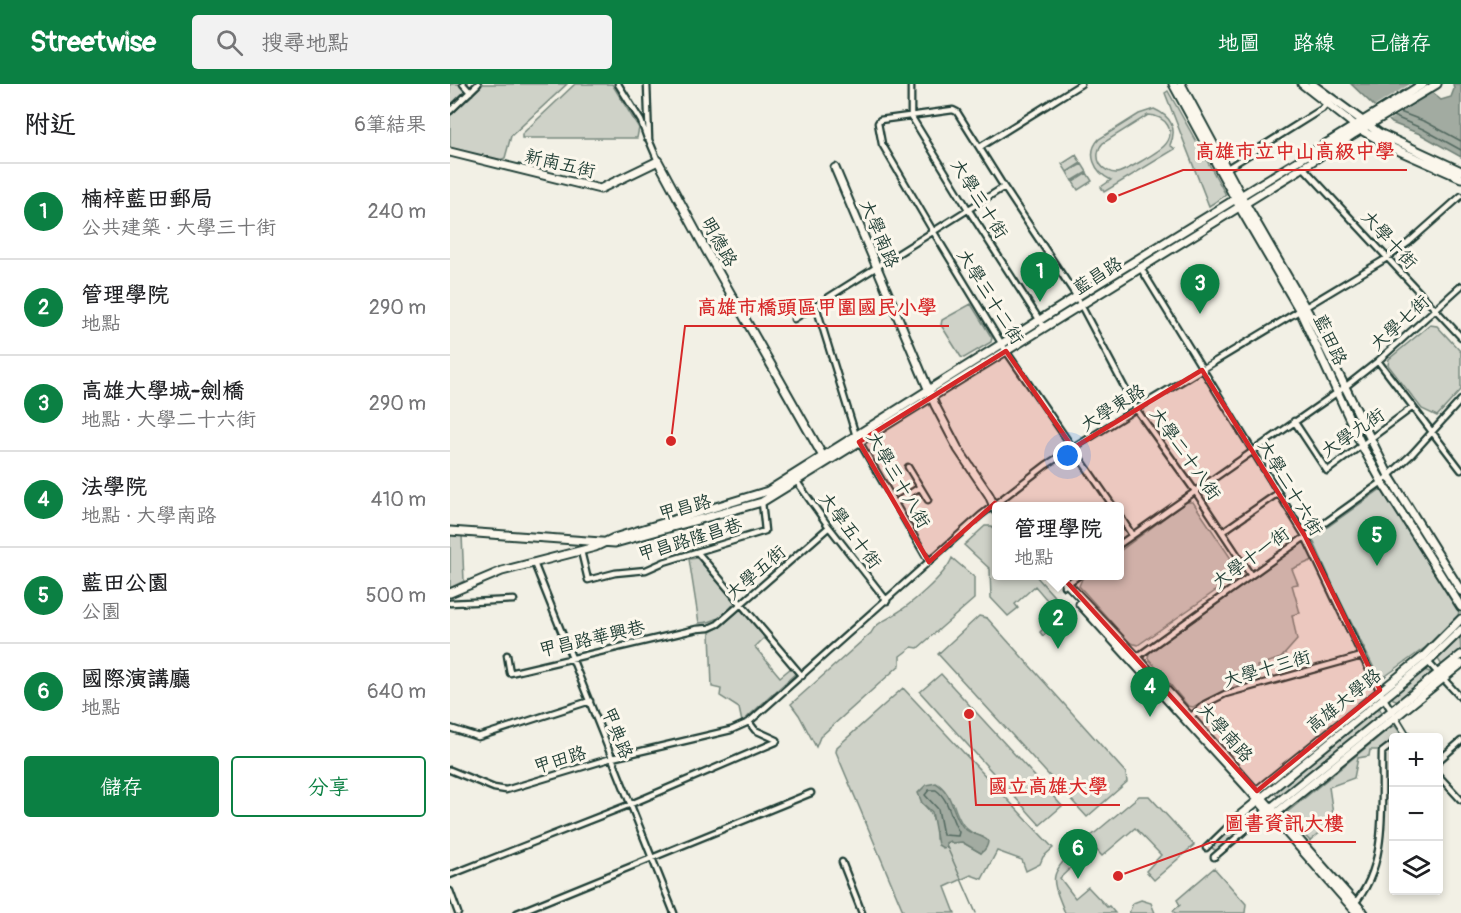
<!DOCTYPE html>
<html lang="zh-TW">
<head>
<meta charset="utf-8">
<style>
  :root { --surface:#fff; --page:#f2f2f2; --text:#202124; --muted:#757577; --line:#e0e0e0; --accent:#0b8043 }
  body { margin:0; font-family:Pangolin,"LXGW WenKai TC",sans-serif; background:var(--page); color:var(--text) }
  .controls { position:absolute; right:18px; bottom:18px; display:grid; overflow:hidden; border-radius:6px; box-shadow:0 3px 9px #0003 }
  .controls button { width:54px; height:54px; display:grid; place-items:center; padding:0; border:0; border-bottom:2px solid var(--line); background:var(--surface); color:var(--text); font:30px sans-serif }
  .you { position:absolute; left:618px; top:372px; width:21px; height:21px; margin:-15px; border:4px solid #fff; border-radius:50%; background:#1a73e8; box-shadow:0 0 0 9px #1a73e833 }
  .badge { display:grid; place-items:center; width:39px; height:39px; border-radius:50%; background:var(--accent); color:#fff; font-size:20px; font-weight:700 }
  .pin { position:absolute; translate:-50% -50px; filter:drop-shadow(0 2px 3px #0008) }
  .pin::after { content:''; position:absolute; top:32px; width:21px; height:18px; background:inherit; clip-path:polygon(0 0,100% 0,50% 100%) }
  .popup { position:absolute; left:542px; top:418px; width:132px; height:78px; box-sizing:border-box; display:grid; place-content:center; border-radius:6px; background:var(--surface); filter:drop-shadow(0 2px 4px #0005); font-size:20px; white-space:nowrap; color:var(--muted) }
  .popup b { font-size:22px; color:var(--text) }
  .popup::after { content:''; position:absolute; left:50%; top:100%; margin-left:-12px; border:12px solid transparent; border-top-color:var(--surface) }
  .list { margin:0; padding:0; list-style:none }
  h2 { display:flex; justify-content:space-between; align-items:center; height:78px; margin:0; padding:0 24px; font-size:26px }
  h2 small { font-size:20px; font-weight:400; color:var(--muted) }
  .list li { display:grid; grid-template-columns:39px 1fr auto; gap:18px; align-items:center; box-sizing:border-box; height:96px; padding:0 24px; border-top:2px solid var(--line) }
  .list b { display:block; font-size:22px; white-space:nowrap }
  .list p { margin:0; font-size:20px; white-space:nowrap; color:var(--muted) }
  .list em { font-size:20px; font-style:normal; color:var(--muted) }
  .actions { display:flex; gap:12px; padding:18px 24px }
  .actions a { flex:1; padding:14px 0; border:2px solid var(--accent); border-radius:6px; text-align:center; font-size:21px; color:var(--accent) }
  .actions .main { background:var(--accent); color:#fff }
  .icon { flex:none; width:33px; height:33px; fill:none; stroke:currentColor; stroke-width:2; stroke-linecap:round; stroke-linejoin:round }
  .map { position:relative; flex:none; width:1011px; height:829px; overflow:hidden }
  header { display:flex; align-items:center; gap:36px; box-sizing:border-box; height:84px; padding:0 30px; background:var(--accent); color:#fff }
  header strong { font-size:28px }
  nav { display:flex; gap:33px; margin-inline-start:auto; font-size:21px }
  .search { width:420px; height:54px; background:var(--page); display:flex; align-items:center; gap:15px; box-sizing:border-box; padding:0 21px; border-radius:6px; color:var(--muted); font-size:22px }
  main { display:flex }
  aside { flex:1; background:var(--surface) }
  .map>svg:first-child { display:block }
  .green { fill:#cfd2c8; stroke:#77887e; stroke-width:1.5; fill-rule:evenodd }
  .water { fill:#a2aba1; stroke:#6e7f75; stroke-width:1.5 }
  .pier { fill:#f2f0e5 }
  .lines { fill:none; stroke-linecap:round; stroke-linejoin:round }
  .shore { stroke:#536960; stroke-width:1.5 }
  .stream { stroke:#6e7f75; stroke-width:1.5 }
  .street-casing { stroke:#1f3d34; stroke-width:9 }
  .secondary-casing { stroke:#1f3d34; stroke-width:11 }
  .street { stroke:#fbf7ec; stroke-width:4.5 }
  .secondary { stroke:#fbf7ec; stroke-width:7 }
  .marked { fill:#d62828; fill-opacity:0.2; stroke:#d62828; stroke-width:4.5; stroke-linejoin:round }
  .labels { text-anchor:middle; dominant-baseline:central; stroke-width:6; stroke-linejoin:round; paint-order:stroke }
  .street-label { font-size:18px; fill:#1f3d34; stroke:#fbf7ec }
  .leader { fill:none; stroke:#d62828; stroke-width:2 }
  .callout-dot { fill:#d62828; stroke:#fbf7ec; stroke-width:2 }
  .callout-label { font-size:20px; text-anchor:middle; font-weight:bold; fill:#d62828; stroke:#fbf7ec; stroke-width:6; stroke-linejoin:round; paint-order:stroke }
</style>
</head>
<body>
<header>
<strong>Streetwise</strong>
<div class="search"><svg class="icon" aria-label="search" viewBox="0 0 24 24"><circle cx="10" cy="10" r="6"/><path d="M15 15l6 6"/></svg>搜尋地點</div>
<nav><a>地圖</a><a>路線</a><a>已儲存</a></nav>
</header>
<main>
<aside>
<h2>附近<small>6筆結果</small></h2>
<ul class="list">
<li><span class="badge">1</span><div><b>楠梓藍田郵局</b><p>公共建築 · 大學三十街</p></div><em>240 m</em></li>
<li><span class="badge">2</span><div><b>管理學院</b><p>地點</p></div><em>290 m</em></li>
<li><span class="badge">3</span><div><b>高雄大學城-劍橋</b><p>地點 · 大學二十六街</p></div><em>290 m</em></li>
<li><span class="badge">4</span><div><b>法學院</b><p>地點 · 大學南路</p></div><em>410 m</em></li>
<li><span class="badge">5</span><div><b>藍田公園</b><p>公園</p></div><em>500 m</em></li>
<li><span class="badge">6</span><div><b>國際演講廳</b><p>地點</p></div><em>640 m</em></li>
</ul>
<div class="actions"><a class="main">儲存</a><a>分享</a></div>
</aside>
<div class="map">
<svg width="1011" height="829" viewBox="0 0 1011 829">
  <rect width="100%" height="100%" fill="#f2f0e5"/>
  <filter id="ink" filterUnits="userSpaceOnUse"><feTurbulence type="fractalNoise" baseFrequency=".0167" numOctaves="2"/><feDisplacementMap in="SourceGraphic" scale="12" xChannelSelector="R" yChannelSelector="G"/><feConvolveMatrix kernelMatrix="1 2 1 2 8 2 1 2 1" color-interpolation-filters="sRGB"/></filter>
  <g filter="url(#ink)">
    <path class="green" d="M0,0H12L15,7L0,21Z
      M33,0H117L61,52L55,74L50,76L0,64V32Z
      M125,0H162L189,44L187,54H72V50Z
      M718,7L776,111L759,122L715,9Z
      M704,25C720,32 728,44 720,61L725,65L654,108L651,103L661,96C644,88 636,69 649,55L689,30ZM698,31C715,31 728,48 714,62C708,68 673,89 666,89C660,89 653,85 650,80C646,73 648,64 653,59Z
      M626,71L631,79L617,88L612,80Z
      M632,80L637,88L622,97L617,88Z
      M637,89L642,97L628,106L623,98Z
      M521,220L542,254L541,258L514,274L511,273L491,241L492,236Z
      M980,241L987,242L1011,268V306L987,332L972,325L938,281L939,275Z
      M931,405L1009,527L1008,532L976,563L930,596L887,510L862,454Z
      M736,418H743L786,482L787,489L784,494L688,561L680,559L629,502L632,495L636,492H670V467Z
      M535,442H542L546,447V492H586L618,528L593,552L590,548L609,530L585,502L565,520L568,524L558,532L541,514L540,485L514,461Z
      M0,451H12L14,497L0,504Z
      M852,459H856L863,476L842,485L848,500L842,501L850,529L842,531L847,556L831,574L807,582L809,596C786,603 764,609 743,623L738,622L698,574L699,569Z
      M248,474L285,518C276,531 264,539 249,539L239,475Z
      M502,474L524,493V515L468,564L462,563L450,572V581L370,653L366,663L349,631L341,620L421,549C426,539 433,538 442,532C459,522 495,492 502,474Z
      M290,525L315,553L305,563L330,593L341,584L346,589L292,638L289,624L270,612L271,605L262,603L260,548L272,542Z
      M529,532L537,534L676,689L677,698L637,733L488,570Z
      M1010,551L1011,569L994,581L991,580L988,575L989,571Z
      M974,586L980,588V593L949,617L943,615L942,609Z
      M491,590L612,722L590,741L470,608Z
      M453,604L603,764L593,773L590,780L576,787L572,776L547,767L532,795L521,791L495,803L505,829H454L386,668L387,663ZM472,719H503C509,737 514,748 533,753L531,769L512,758L502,759L500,757L496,759L486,755C487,740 483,729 472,719Z
      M929,623L933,631L830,713L826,711L825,706L924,624Z
      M945,642L950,648L949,651L944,654L943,656L931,666H920L919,672L908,674L904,694L879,703L884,737L860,757L835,730L941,643Z
      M689,712H699L744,761L704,796L696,787L711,771L685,744L652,772L640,759V753Z
      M781,745L786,751L767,767L763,765L762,762Z
      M624,766L631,774L610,794L625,814L638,803L657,823L659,822L665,829H615C602,796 597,792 624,766Z
      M764,784L796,820L795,829H725L723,827L730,821L727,816Z
      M691,816L701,819L705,829H679L683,819Z"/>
    <path class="water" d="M901,0H971L991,16L1001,13L1004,5L1003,0H1011V73L970,50L942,39Z
      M486,699C504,710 501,729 513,743C520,751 531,750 538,757C538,763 535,766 531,769L512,758L502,759L500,757L496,759L497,763L493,764L488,761L482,728L472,719L468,709L476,701Z"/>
    <path class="pier" d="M960,0H975L985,7L936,38L922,24Z"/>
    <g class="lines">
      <path class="shore" d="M950,28L976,38L1011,57
        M943,32L973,45L1011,66
        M479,706H486C500,716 500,735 509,748L508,752L493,751L488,725L475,711Z"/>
      <path class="stream" d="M497,763L526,829"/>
      <g class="street-casing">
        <path id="street" d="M13,0L20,8
          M168,0L191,37L197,54
          M197,0L199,56L208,77
          M0,27L28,0
          M461,32L518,125L594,243
          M461,32V0
          M530,63L631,0
          M853,83L1011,253
          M776,85L872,25L877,19
          M690,183L855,452L912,572L933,613L958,654
          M366,222L406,352L479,478
          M344,235L554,103
          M928,277L1011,386
          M844,337L877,387L963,323
          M458,383L478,416
          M345,395L379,443L437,517
          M445,419L470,403
          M663,422L556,267L483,147L432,60L428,39L430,36L503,26L507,28L554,103L625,210L686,325L745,407L800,490
          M670,432L682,451
          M772,448L828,409
          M670,460L895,303L928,277L1011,202
          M131,467L138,496L165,489L196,486L214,478L315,447L312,418
          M248,469L352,592
          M84,479L224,829
          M614,502L628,492
          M0,519L64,516
          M57,571L60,589L247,545L259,544L268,540L379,443
          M687,573L932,398L962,370L1011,316
          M977,577L1011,614
          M738,635L755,620L775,610L912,572
          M0,644L28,653L140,617
          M988,677L1011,657
          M0,686L44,704L56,706L162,674L281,646L299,638L531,431L596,381L681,328L937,174L958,159L1011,112
          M988,691L1011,716
          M756,764L789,732
          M764,773L799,743
          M392,778L412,829
          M0,791L181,720L326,658L327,656L305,646L299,638
          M0,807L8,829
          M903,821C939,783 931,717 932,668L944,659
          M67,829L361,709"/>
      </g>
      <g class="secondary-casing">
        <path id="secondary" d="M723,0L793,129L850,227L912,362L932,398L1011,523
          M731,0L795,119L859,230L939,392L1011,507
          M852,0L911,46L945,65L1011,94
          M862,0L929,49L1011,87
          M0,68L150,105L208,77L256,166L375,376
          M385,84L485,321L508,365L539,411L546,427
          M0,447L165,459L312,418L849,86L902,51L987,0
          M610,492L687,573L914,829
          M0,509L52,487L145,463L164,454L318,407L631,210L973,0
          M630,520L795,701L907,829
          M804,709L974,572L1011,535
          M825,730L1011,580
          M789,732L978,578L1011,546
          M799,743L822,723L1011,571"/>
      </g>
      <use href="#street" class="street"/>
      <use href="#secondary" class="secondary"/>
    </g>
  </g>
  <path class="marked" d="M556,267L623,364L752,286L855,452L930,606L807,707L545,419L479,478L409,358Z"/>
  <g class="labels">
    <g class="street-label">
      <text transform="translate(110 80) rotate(13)">新南五街</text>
      <text transform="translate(529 115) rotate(58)">大學三十街</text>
      <text transform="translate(429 150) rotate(67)">大學南路</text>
      <text transform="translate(939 156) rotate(47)">大學十街</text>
      <text transform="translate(269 158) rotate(61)">明德路</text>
      <text transform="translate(648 192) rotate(-32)">藍昌路</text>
      <text transform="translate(540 213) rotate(58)">大學三十二街</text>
      <text transform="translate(950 239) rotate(-42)">大學七街</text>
      <text transform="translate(880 256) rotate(65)">藍田路</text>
      <text transform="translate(663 324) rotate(-32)">大學東路</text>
      <text transform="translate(903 349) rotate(-34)">大學九街</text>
      <text transform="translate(735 370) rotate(55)">大學二十八街</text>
      <text transform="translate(448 396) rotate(60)">大學三十八街</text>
      <text transform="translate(840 404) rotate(59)">大學二十六街</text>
      <text transform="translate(235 424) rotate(-15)">甲昌路</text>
      <text transform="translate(400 447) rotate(53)">大學五十街</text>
      <text transform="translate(240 456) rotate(-17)">甲昌路隆昌巷</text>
      <text transform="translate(801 474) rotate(-36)">大學十一街</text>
      <text transform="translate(306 489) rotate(-41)">大學五街</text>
      <text transform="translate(142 555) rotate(-13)">甲昌路華興巷</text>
      <text transform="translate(817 585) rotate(-16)">大學十三街</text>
      <text transform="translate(894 617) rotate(-39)">高雄大學路</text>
      <text transform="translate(167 649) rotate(68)">甲典路</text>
      <text transform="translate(775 649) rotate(48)">大學南路</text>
      <text transform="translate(110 676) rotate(-17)">甲田路</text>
    </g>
  </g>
  <path class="leader" d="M662 114L733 86H957M221 357L235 242H499M519 630L526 721H670M668 792L762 758H906"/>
  <g class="callout-dot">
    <circle cx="662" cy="114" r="6"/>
    <circle cx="221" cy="357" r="6"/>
    <circle cx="519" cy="630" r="6"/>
    <circle cx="668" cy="792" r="6"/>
  </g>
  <g class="callout-label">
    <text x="845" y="74">高雄市立中山高級中學</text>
    <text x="367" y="230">高雄市橋頭區甲圍國民小學</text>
    <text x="598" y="709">國立高雄大學</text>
    <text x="834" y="746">圖書資訊大樓</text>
  </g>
</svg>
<div class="controls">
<button>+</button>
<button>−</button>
<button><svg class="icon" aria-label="layers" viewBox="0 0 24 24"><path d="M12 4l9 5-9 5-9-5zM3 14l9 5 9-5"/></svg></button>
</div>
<div class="you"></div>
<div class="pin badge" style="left:590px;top:218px">1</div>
<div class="pin badge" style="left:608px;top:565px">2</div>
<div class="popup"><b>管理學院</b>地點</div>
<div class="pin badge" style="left:750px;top:230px">3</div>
<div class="pin badge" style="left:700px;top:633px">4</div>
<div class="pin badge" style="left:927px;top:482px">5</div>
<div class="pin badge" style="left:628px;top:795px">6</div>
</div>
</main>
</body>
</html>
